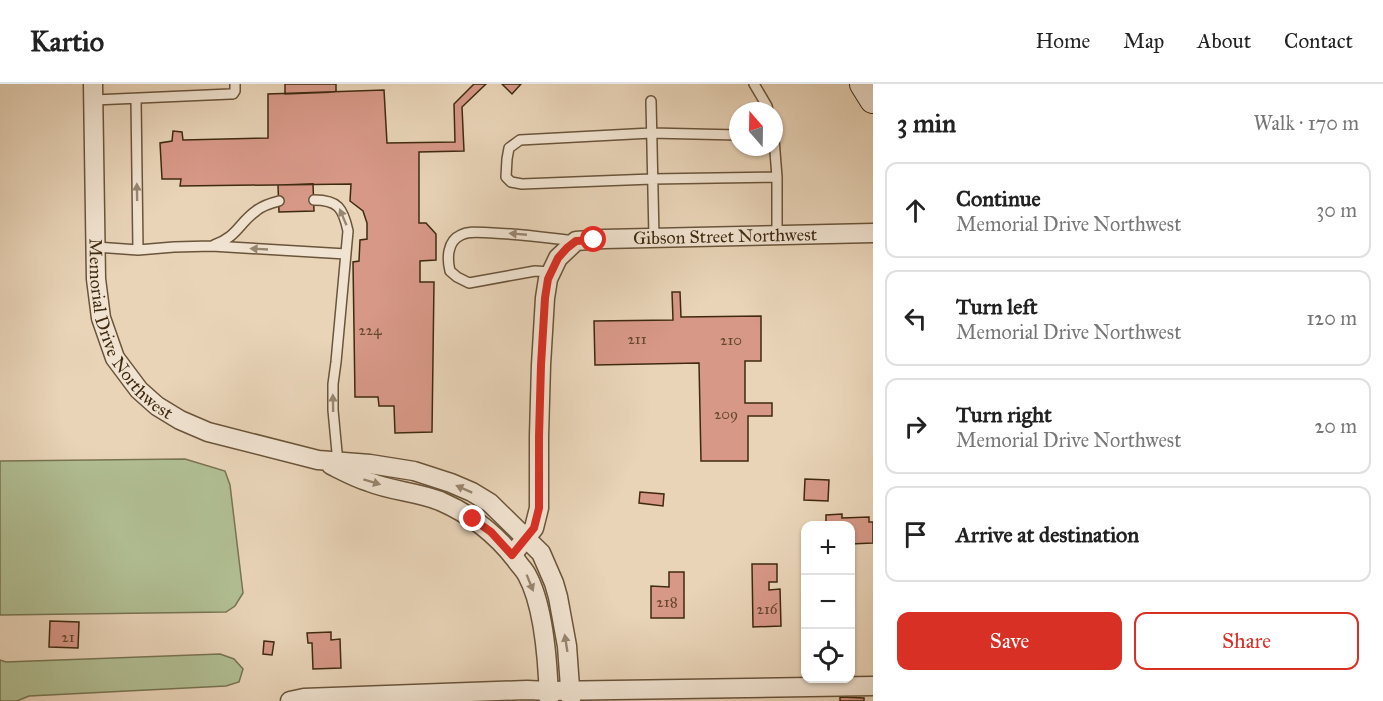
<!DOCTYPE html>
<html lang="en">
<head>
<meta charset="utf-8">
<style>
  :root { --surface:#fff; --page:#f2f2f2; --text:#222; --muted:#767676; --line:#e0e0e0; --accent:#d93025 }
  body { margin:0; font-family:"IM FELL Great Primer",serif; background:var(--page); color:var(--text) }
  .controls { position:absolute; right:18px; bottom:18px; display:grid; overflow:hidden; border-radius:12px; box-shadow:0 2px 4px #0004 }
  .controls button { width:54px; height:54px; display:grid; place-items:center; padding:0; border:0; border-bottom:2px solid var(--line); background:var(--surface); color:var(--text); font:30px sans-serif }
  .compass { position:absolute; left:729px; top:18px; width:54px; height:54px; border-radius:50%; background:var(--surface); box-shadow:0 2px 4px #0004; rotate:340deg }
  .stop { position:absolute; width:18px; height:18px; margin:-14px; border:4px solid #d93025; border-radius:50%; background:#fff }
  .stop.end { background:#d93025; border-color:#fff; box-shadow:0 2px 6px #0008 }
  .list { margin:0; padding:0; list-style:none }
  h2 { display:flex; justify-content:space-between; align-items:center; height:78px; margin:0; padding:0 24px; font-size:26px }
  h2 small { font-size:20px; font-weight:400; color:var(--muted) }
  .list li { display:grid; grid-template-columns:39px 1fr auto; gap:18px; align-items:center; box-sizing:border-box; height:96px; margin:0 12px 12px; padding:0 12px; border:2px solid var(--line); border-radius:12px }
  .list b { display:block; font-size:22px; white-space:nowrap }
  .list p { margin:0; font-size:20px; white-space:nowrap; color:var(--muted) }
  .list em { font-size:20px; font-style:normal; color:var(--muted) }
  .actions { display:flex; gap:12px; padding:18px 24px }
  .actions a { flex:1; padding:14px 0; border:2px solid var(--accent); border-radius:12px; text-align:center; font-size:21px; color:var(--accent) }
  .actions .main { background:var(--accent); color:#fff }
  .icon { flex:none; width:33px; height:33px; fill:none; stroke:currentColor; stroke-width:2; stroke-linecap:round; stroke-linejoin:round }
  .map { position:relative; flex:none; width:873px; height:617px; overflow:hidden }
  header { display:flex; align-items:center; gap:36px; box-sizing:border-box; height:84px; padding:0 30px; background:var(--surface); border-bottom:2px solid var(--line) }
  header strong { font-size:28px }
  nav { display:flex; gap:33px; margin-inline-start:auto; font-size:21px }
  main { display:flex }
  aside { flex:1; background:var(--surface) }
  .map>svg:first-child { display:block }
  .green { fill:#b1be93; stroke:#787452; stroke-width:1.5 }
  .building { fill:#d79887; stroke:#3f2a10; stroke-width:1.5 }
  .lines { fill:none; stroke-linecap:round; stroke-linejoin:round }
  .lane-casing { stroke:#6a543a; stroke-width:12 }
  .street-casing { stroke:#6a543a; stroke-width:21 }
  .secondary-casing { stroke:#3f2a10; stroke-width:28 }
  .lane { stroke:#f1e3d1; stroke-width:9 }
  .street { stroke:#f1e3d1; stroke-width:18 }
  .secondary { stroke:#f1e3d1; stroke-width:26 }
  .oneway { fill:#988670 }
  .route { stroke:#d93025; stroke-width:8 }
  .labels { text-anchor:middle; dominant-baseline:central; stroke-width:4.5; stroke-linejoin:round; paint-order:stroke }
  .number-label { font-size:15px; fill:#65462e }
  .street-label { font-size:18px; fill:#3f2a10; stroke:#f1e3d1 }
</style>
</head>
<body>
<header>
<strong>Kartio</strong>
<nav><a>Home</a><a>Map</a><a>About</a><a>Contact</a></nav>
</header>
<main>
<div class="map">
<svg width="873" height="617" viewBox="0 0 873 617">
  <rect width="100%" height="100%" fill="#e9d4b8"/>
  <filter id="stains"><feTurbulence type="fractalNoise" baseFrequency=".00333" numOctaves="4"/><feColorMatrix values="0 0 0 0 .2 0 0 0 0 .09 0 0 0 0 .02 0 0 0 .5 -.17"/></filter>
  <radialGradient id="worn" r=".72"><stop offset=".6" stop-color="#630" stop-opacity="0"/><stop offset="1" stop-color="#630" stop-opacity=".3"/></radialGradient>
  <path class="green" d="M185,375L225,387L230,401L243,509L235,522L226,528L0,531V377Z
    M220,570L234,575L243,585L239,598L226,602L29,612L17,617H0V576L6,578Z"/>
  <path class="building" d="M285,0H336V8L285,10Z
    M474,0H486L462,23L464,67L419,68V139H426L436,150V176L420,177V198H434L432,348L395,349L394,322H379L378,313H355L353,178L359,177L360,156L367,155V139L363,127L350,117L351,100L180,102L181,95H162L160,59L172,57L173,47L182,48L183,56L268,54V10L384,6L387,59L455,58L454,20Z
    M502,0H521L512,10Z
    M313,100L314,127L279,128L278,101Z
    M672,208H680L681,233L761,232V277H745V319H772V332H748V377H701L699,279L595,281L594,237L673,236Z
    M805,395L829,396L828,417L804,416Z
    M640,408L664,410L663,422L639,419Z
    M842,430V434L869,433V438H873V459L850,460V442H826V431Z
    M752,480H777V498H769V506L780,505L781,542L753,543Z
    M669,488H684V534H651V502L669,503Z
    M50,537L79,538L78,564L49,563Z
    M331,548V556L340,555L341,584L313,585L312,559H308L307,549Z
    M264,557L274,558L272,571L263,570Z
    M840,613L864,614V617H840Z"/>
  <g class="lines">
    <g class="lane-casing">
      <path id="lane" d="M754,0L767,22L768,27
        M136,15L138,166
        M94,16L230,10H233L235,7V0
        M651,17L654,153
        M738,51L651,49L520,56L509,64L507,75L506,93L511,98L522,100L652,95L777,93
        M774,55L777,93V150
        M314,116C338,116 343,124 348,147L336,278L333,300V326L338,379
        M214,161C237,153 239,139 256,127C262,122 271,119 279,117
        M96,163L138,166L174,163L212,162L346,170
        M551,188L535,187L469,199L457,193L450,187C447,175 447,157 461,151C470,146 482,149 493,149C521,150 548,154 576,157"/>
    </g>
    <g class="street-casing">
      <g id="street">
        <path id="s1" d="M93,0L96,195L101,234L115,274L139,306L157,322L180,336L208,348L318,376L370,380L414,387L451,399L472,408L490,419L541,469L554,499L558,513L567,562L571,617"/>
        <path d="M331,381C343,387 356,394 369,398C392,407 417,408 440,417C470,430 496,450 516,476C519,481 524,485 527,491C544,522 548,581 549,617"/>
        <path id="s2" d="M512,471L534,444L539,424V352L541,281L545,214L548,195L558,174L576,157L604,155L873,149"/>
        <path d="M290,617L304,614L527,606L549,607L873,602"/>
      </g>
    </g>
    <g class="secondary-casing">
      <path id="secondary" d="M863,0L873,16"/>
    </g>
    <use href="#lane" class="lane"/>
    <use href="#street" class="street"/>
    <use href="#secondary" class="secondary"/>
  </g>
  <defs><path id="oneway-solid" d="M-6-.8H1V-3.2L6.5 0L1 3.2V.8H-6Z" transform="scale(1.5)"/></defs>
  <g class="oneway">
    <use href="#oneway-solid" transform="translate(137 108) rotate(-91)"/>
    <use href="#oneway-solid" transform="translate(343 133) rotate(-113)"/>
    <use href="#oneway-solid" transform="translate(518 150) rotate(-175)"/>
    <use href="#oneway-solid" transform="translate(259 165) rotate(-177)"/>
    <use href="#oneway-solid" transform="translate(333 319) rotate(-91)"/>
    <use href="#oneway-solid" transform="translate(372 398) rotate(17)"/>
    <use href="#oneway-solid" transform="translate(464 405) rotate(-156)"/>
    <use href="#oneway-solid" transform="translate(530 499) rotate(68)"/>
    <use href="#oneway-solid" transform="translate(566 559) rotate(-99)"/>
  </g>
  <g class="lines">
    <path class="route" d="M473,435L491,448L512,471L534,444L539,424V352L541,281L545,214L548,195L558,174L567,164L576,157L594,156"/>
  </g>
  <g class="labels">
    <g class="number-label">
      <text x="370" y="246">224</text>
      <text x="637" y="255">211</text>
      <text x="731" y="256">210</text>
      <text x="726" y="330">209</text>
      <text x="667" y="518">218</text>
      <text x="767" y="525">216</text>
      <text x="68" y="553">21</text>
    </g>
    <g class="street-label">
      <text stroke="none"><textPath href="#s2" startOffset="482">Gibson Street Northwest</textPath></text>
      <text stroke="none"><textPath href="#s1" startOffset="256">Memorial Drive Northwest</textPath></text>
    </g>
  </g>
  <rect width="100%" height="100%" filter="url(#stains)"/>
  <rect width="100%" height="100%" fill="url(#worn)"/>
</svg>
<div class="controls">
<button>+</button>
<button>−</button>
<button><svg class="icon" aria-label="locate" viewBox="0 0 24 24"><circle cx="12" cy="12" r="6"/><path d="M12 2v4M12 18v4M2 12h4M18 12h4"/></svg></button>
</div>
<svg class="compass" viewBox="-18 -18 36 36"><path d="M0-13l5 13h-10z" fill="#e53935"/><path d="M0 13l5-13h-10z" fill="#767676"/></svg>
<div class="stop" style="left:594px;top:156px"></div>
<div class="stop end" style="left:473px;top:435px"></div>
</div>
<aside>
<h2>3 min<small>Walk · 170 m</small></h2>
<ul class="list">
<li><svg class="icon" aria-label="ahead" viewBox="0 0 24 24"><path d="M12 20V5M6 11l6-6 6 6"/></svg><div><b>Continue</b><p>Memorial Drive Northwest</p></div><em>30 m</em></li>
<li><svg class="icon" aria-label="left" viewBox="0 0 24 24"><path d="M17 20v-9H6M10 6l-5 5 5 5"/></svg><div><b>Turn left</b><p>Memorial Drive Northwest</p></div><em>120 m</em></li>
<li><svg class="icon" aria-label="right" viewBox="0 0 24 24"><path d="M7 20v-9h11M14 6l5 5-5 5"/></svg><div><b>Turn right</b><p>Memorial Drive Northwest</p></div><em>20 m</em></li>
<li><svg class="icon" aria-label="arrive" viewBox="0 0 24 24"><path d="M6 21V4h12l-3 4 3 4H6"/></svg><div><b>Arrive at destination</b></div></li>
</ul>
<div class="actions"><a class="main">Save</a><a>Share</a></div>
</aside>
</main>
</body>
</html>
